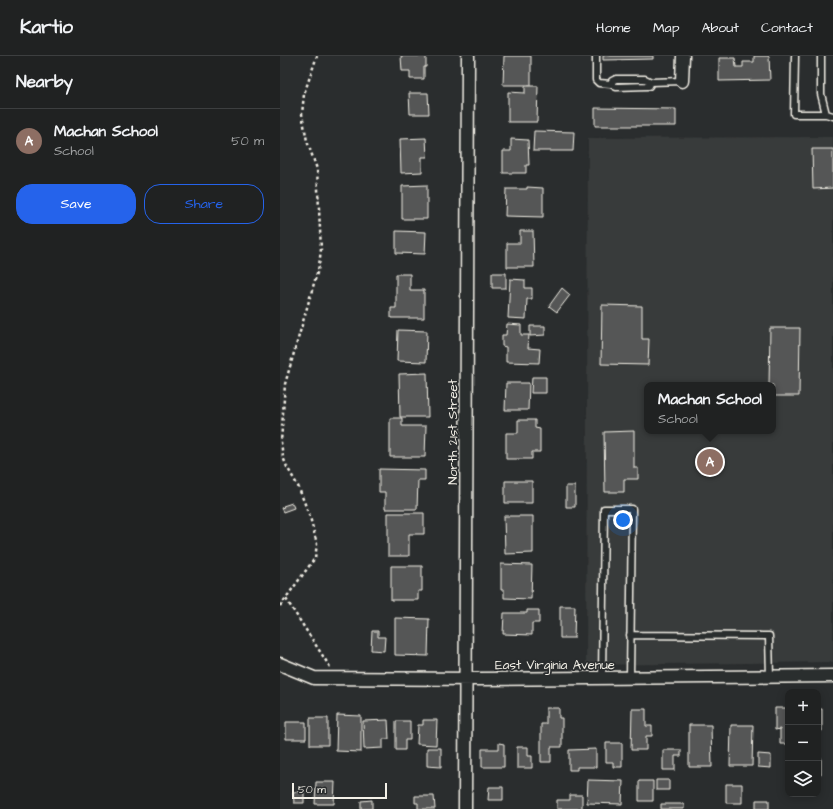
<!DOCTYPE html>
<html lang="en">
<head>
<meta charset="utf-8">
<style>
  :root { --surface:#202222; --page:#2d2f2f; --text:#f1f3f6; --muted:#a2a4a5; --line:#3d3f40; --accent:#2563eb }
  body { margin:0; font-family:"Architects Daughter",sans-serif; background:var(--page); color:var(--text) }
  .controls { position:absolute; right:12px; bottom:12px; display:grid; overflow:hidden; border-radius:8px; box-shadow:0 2px 10px #0003 }
  .controls button { width:36px; height:36px; display:grid; place-items:center; padding:0; border:0; border-bottom:1px solid var(--line); background:var(--surface); color:var(--text); font:20px sans-serif }
  .scale { position:absolute; left:12px; bottom:10px; width:95px; box-sizing:border-box; padding-left:4px; border:2px solid #f4f1e8; border-top:0; font-size:11px; line-height:14px; white-space:nowrap; color:#f4f1e8; -webkit-text-stroke:3px #2a2d2e; paint-order:stroke }
  .you { position:absolute; left:343px; top:464px; width:14px; height:14px; margin:-10px; border:3px solid #fff; border-radius:50%; background:#1a73e8; box-shadow:0 0 0 6px #1a73e833 }
  .badge { display:grid; place-items:center; width:26px; height:26px; border-radius:50%; background:var(--accent); color:#fff; font-size:13px; font-weight:700 }
  .pin { position:absolute; translate:-50% -50%; border:2px solid #fff; box-shadow:0 1px 4px #0006 }
  .popup { position:absolute; left:364px; top:326px; width:132px; height:52px; box-sizing:border-box; display:grid; place-content:center; border-radius:8px; background:var(--surface); filter:drop-shadow(0 1px 3px #0005); font-size:13px; white-space:nowrap; color:var(--muted) }
  .popup b { font-size:15px; color:var(--text) }
  .popup::after { content:''; position:absolute; left:50%; top:100%; margin-left:-8px; border:8px solid transparent; border-top-color:var(--surface) }
  .list { margin:0; padding:0; list-style:none }
  h2 { display:flex; justify-content:space-between; align-items:center; height:52px; margin:0; padding:0 16px; font-size:17px }
  h2 small { font-size:13px; font-weight:400; color:var(--muted) }
  .list li { display:grid; grid-template-columns:26px 1fr auto; gap:12px; align-items:center; box-sizing:border-box; height:64px; padding:0 16px; border-top:1px solid var(--line) }
  .list b { display:block; font-size:15px; white-space:nowrap }
  .list p { margin:0; font-size:13px; white-space:nowrap; color:var(--muted) }
  .list em { font-size:13px; font-style:normal; color:var(--muted) }
  .actions { display:flex; gap:8px; padding:12px 16px }
  .actions a { flex:1; padding:9px 0; border:1px solid var(--accent); border-radius:16px; text-align:center; font-size:14px; color:var(--accent) }
  .actions .main { background:var(--accent); color:#fff }
  .icon { flex:none; width:22px; height:22px; fill:none; stroke:currentColor; stroke-width:2; stroke-linecap:round; stroke-linejoin:round }
  .map { position:relative; flex:none; width:553px; height:753px; overflow:hidden }
  header { display:flex; align-items:center; gap:24px; box-sizing:border-box; height:56px; padding:0 20px; background:var(--surface); border-bottom:1px solid var(--line) }
  header strong { font-size:19px }
  nav { display:flex; gap:22px; margin-inline-start:auto; font-size:14px }
  main { display:flex }
  aside { flex:1; background:var(--surface) }
  .map>svg:first-child { display:block }
  .built { fill:#373a3a; fill-rule:evenodd }
  .building { fill:#555756; stroke:#f4f1e8 }
  .lines { fill:none; stroke-linecap:round; stroke-linejoin:round }
  .service-casing { stroke:#f4f1e8; stroke-width:9 }
  .minor-casing { stroke:#f4f1e8; stroke-width:15 }
  .path { stroke:#f4f1e8; stroke-width:2.5; stroke-dasharray:3 3; stroke-linecap:butt }
  .service { stroke:#2a2d2e; stroke-width:6 }
  .minor { stroke:#2a2d2e; stroke-width:12 }
  .labels { text-anchor:middle; dominant-baseline:central; stroke-width:3.5; stroke-linejoin:round; paint-order:stroke }
  .street-label { font-size:13px; fill:#f4f1e8; stroke:#2a2d2e }
</style>
</head>
<body>
<header>
<strong>Kartio</strong>
<nav><a>Home</a><a>Map</a><a>About</a><a>Contact</a></nav>
</header>
<main>
<aside>
<h2>Nearby<small></small></h2>
<ul class="list">
<li><span class="badge" style="background:#8d6e63">A</span><div><b>Machan School</b><p>School</p></div><em>50 m</em></li>
</ul>
<div class="actions"><a class="main">Save</a><a>Share</a></div>
</aside>
<div class="map">
<svg width="553" height="753" viewBox="0 0 553 753">
  <rect width="100%" height="100%" fill="#2a2d2e"/>
  <filter id="ink" filterUnits="userSpaceOnUse"><feTurbulence type="fractalNoise" baseFrequency=".025" numOctaves="2"/><feDisplacementMap in="SourceGraphic" scale="8" xChannelSelector="R" yChannelSelector="G"/><feConvolveMatrix kernelMatrix="1 2 1 2 8 2 1 2 1" color-interpolation-filters="sRGB"/></filter>
  <g filter="url(#ink)">
    <path class="built" d="M553,81V606L306,609L308,82ZM367,329H493V375H367Z"/>
    <path class="building" d="M121,0H146V11H144V23H130V15H122Z
      M224,0H251V29H223Z
      M323,0H373V3L323,4Z
      M474,0H489L490,24L439,25V2H455L456,11H463V6H474Z
      M245,30H258L257,66H228V36L245,37Z
      M129,37H148L149,58H130Z
      M315,52L396,53V70H315Z
      M254,75L294,76L293,95H253Z
      M146,82L147,101H142V116L121,117L120,83Z
      M231,83L248,84L249,109H246V117H223V95H231Z
      M532,93H553V132L533,133Z
      M147,129V163H122V130Z
      M247,131L263,132V161L225,160L226,133H247Z
      M116,175L146,176L145,198L116,197Z
      M240,175H253L254,211H227V187H240Z
      M212,217H226V232H212Z
      M116,218H130V234H144V262H111V252H116Z
      M230,223L245,224V232H252V243H247L246,263L228,262Z
      M282,232L290,239L277,256L269,250Z
      M322,249L362,250V283H369L368,309L321,308Z
      M227,268L241,269V279H249L248,292L260,293L259,307L226,306V291L222,290V279H226Z
      M250,270H265V279L250,280Z
      M490,272H520L519,340H493V329H489Z
      M118,274L147,275L146,306L117,305Z
      M147,317L148,361H120L119,318Z
      M252,321H266V337H251Z
      M226,327H249L248,354H225Z
      M110,362H122V370H146L145,401H110Z
      M238,364H255V372L260,373V396H252V403H226V377H238Z
      M354,375V412H358V423H344V436H325L324,376Z
      M99,413L145,414V424H138L137,453H105V436H99Z
      M225,425H252V447H225Z
      M286,430H295V451H286Z
      M12,447L14,452L3,456L1,452L4,451L3,450Z
      M108,457H144V478H129V500H108Z
      M224,460H253V497L225,498Z
      M221,508L252,509L251,543L224,542V534H221Z
      M111,510H142V535H138V544H111Z
      M280,550H295L294,582H280Z
      M247,554H259V567H252V579L223,578L224,557H247Z
      M115,562L149,563L148,600L115,599Z
      M92,575H98V581H105L104,595L91,594Z
      M266,652H279V662H282V691H271V706H261V668H266Z
      M495,652H508V688H500V673L495,674Z
      M352,653H366V670H372V680H366V694H351Z
      M538,653H542V675H538Z
      M57,659L81,660V696L56,695Z
      M30,662H48V689H30Z
      M108,664L109,683H103V692L84,693L83,665Z
      M143,664H157L156,689L137,688L138,669H143Z
      M116,665H130V684H125V694H116Z
      M6,666H26V683H6Z
      M409,669H431L432,711H409Z
      M451,669H473L472,710H450Z
      M219,687L224,688V711H202V693H219Z
      M326,687H342V711H333V706H326Z
      M237,691H248V700H252V712H237Z
      M147,692H161V711L147,710Z
      M316,693V711H297V714H289V694Z
      M383,694H401V700H395V714H383Z
      M478,698L491,699V712L478,711Z
      M538,701H541V718H538Z
      M308,724L343,725L342,748L307,747Z
      M376,724H389V734H376Z
      M359,725H373V745H359Z
      M36,726H55L54,748H35Z
      M446,728H462V747H446Z
      M209,731H223V744H208Z
      M24,735V747H14L13,736Z
      M290,739H302V753H277V744H290Z
      M135,740H154L155,753H138V747H135Z
      M92,744V753H81V745Z
      M476,744H489V753H476Z
      M381,748H404V753H381Z"/>
    <g class="lines">
      <g class="service-casing">
        <path id="service" d="M316,0V24L319,27L331,28
          M515,0L514,58H546L553,60
          M541,0V38L546,58
          M371,26L369,30H367L336,31L331,28L332,25L336,23H365L371,26L402,25
          M350,579L489,580L490,621
          M322,622L324,453H352L350,622"/>
      </g>
      <g class="minor-casing">
        <path id="minor" d="M402,25L403,0
          M0,608L34,622L199,623L553,620
          M185,753L188,0"/>
      </g>
      <path class="path" d="M6,543L50,611
        M0,550L35,502L37,488L30,461L18,430L7,411L3,401L1,386L5,328L39,210L41,193L37,113L27,85L22,58L24,38L37,0"/>
      <use href="#service" class="service"/>
      <use href="#minor" class="minor"/>
    </g>
  </g>
  <g class="labels">
    <g class="street-label">
      <text transform="translate(173 376) rotate(-90)">North 21st Street</text>
      <text x="275" y="609">East Virginia Avenue</text>
    </g>
  </g>
</svg>
<div class="controls">
<button>+</button>
<button>−</button>
<button><svg class="icon" aria-label="layers" viewBox="0 0 24 24"><path d="M12 4l9 5-9 5-9-5zM3 14l9 5 9-5"/></svg></button>
</div>
<div class="scale">50 m</div>
<div class="you"></div>
<div class="pin badge" style="left:430px;top:406px;background:#8d6e63">A</div>
<div class="popup"><b>Machan School</b>School</div>
</div>
</main>
</body>
</html>
